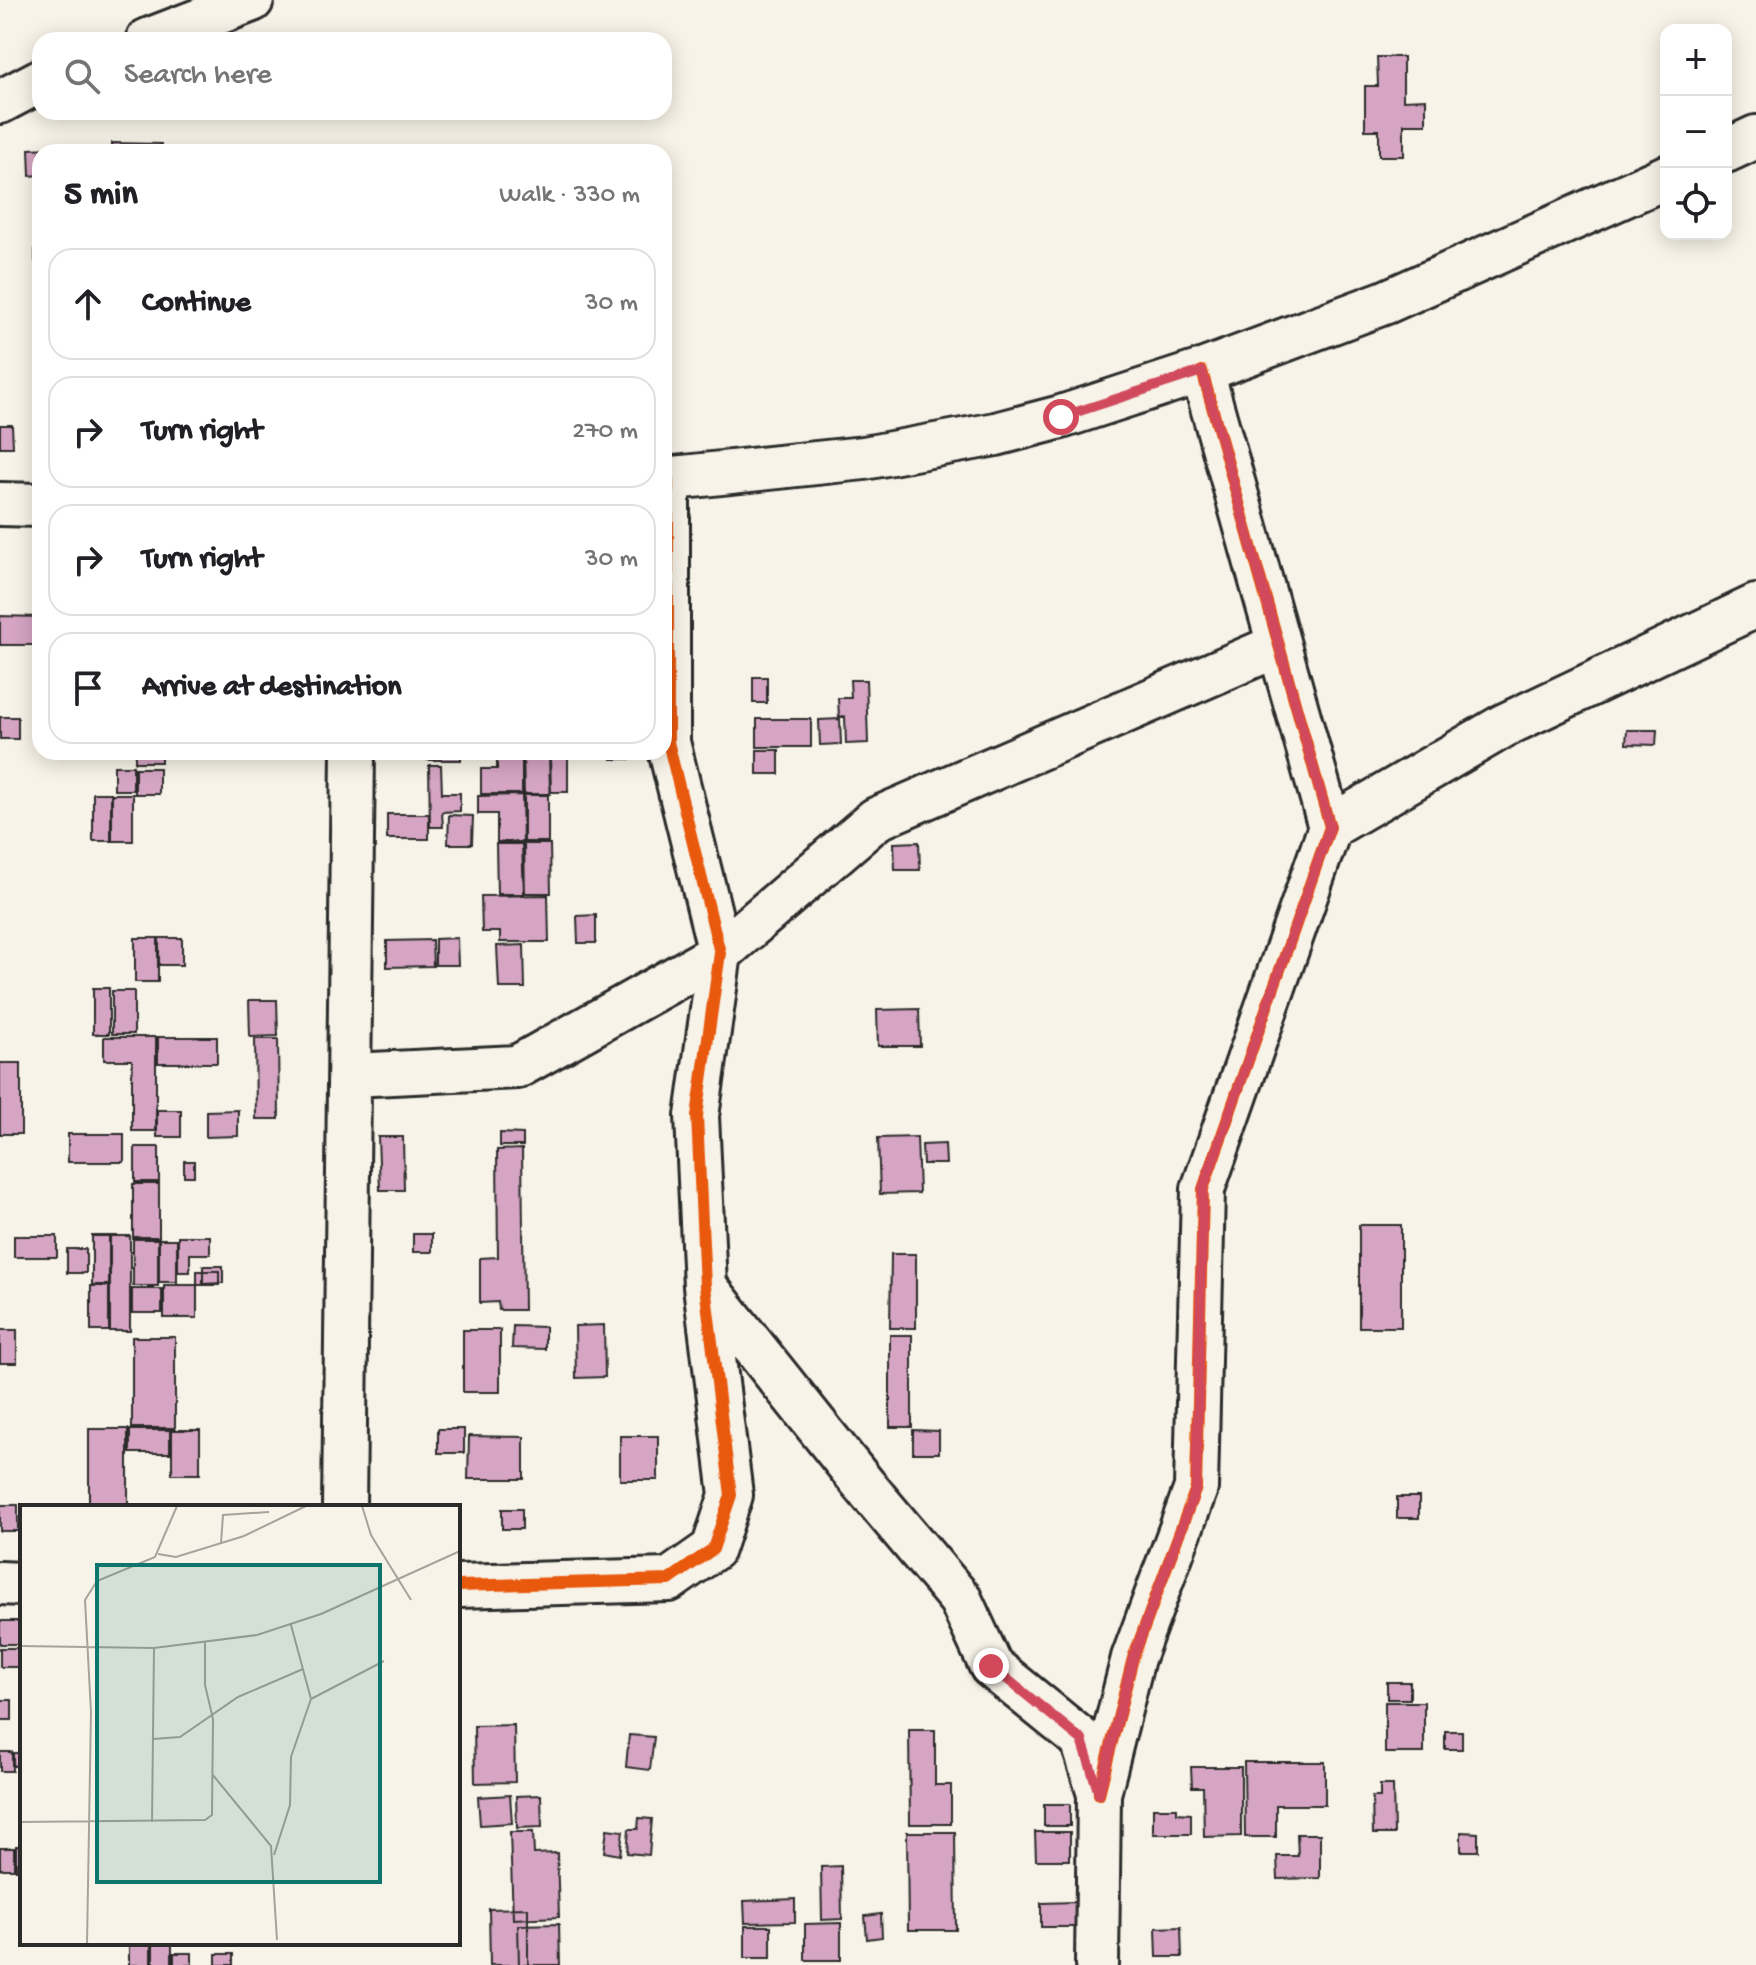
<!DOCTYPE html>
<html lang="en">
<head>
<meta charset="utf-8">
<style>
  :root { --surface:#fff; --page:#f6f6f6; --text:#202124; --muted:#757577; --line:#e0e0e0 }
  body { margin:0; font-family:"Gochi Hand",sans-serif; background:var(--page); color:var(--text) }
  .controls { position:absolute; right:24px; top:24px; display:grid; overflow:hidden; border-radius:16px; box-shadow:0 4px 20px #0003 }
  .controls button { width:72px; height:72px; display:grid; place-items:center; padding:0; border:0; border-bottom:2px solid var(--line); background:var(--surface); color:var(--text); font:40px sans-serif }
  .stop { position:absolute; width:24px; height:24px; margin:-18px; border:6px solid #d1495b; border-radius:50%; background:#fff }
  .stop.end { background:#d1495b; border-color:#fff; box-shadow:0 2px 8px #0008 }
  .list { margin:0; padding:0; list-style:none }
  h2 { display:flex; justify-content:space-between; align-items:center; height:104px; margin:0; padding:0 32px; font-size:34px }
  h2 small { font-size:26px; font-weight:400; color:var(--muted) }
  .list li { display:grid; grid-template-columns:52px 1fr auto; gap:24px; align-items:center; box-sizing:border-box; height:112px; margin:0 16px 16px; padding:0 16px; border:2px solid var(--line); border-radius:24px }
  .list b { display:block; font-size:30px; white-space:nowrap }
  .list em { font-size:26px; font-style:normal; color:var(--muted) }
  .icon { flex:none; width:44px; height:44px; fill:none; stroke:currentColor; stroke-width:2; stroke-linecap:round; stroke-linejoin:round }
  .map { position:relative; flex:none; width:1756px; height:1965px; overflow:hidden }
  .search { position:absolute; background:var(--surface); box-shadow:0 4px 20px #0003; left:32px; top:32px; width:640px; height:88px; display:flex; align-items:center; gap:20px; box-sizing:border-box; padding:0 28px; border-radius:24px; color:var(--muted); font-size:30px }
  .panel { position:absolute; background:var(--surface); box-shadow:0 4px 20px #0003; left:32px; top:144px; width:640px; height:616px; border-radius:24px }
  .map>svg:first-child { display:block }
  .building { fill:#d5a5c3; stroke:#2b2b2b; stroke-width:2 }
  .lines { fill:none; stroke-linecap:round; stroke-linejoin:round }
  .minor-casing { stroke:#2b2b2b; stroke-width:48 }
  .minor { stroke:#f7f3e8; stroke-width:42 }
  .cycleway-casing { stroke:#f7f3e8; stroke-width:17 }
  .cycleway { stroke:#e8590c; stroke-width:12 }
  .route { stroke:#d1495b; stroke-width:10 }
  .inset-road { fill:none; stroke:#a5a39c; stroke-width:2 }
  .view { fill:#0f766e; fill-opacity:0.15; stroke:#0f766e; stroke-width:4 }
  .inset-edge { fill:none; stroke:#2b2b2b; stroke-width:4 }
</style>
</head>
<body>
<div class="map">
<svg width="1756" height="1965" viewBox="0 0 1756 1965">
  <rect width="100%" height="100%" fill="#f7f3e8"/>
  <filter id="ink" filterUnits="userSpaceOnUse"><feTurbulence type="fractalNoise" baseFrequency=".0125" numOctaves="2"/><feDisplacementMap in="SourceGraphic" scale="16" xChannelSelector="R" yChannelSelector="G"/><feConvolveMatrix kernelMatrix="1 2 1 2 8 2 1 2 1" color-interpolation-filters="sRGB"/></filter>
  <g filter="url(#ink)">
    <path class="building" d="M1377,57H1403V100L1426,99V124H1404V156H1379V130H1365V86H1378Z
      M112,143L161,144V152H112Z
      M51,148L52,152H40V175L30,176L29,149Z
      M40,245V261H35V246Z
      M0,425H12L13,447H0Z
      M0,616L40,617V645H0Z
      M753,677H767V703H753Z
      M850,680H866L868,743L846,744L845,717H839L838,698H851Z
      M0,717H18V739H0Z
      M757,719H811V747H757Z
      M840,719L841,744L820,745L819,720Z
      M1627,730H1657L1656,745L1626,744Z
      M757,750H779V774H757Z
      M135,752H161V762H135Z
      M427,752H461V760H427Z
      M497,752H522V794H481V769H497Z
      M523,752H549L550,794H524Z
      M550,752H568V792H551Z
      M612,752H630V759H612Z
      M429,765H441L442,793H460V811L442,812L443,827H430Z
      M114,766H133V790H114Z
      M135,768H159V794H135Z
      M93,793H111V841H93Z
      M112,794H133V841H112Z
      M522,795L523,842H497V814H478V796Z
      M524,795H548V842H524Z
      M387,814H429V839H387Z
      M449,815L473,816L472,844H448Z
      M919,842L920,870H895L894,843Z
      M496,844H522L524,894H497Z
      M524,844H550L551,893H525Z
      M548,895L549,942H500V932H482L481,896Z
      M596,915V943H578L577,916Z
      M135,938H158V982H135Z
      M159,938H182V965H159Z
      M457,938L458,965H435V939Z
      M432,940L433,966L387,967V941Z
      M524,945L525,988H499L497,946Z
      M93,988H109V1034H93Z
      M112,991H134V1034H112Z
      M249,1000H277L278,1036L250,1037Z
      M919,1009L920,1046H878L877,1010Z
      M104,1037H156V1131H132V1060H104Z
      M158,1037H217V1063H158Z
      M255,1039H278L279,1119H256Z
      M0,1063H21V1134H0Z
      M157,1110H181V1137H157Z
      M238,1110V1136L206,1137V1111Z
      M500,1133L523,1134V1146H500Z
      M68,1134H124V1162H68Z
      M378,1137H403L404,1190H380Z
      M917,1137L919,1193L880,1194L878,1138Z
      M945,1144L946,1164H923L922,1145Z
      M135,1147H159V1182H135Z
      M522,1149L524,1310H499L498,1302L480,1303V1258L498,1257L497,1150Z
      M184,1161H194V1176H184Z
      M133,1184H159V1237H133Z
      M1359,1225H1401V1327H1359Z
      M413,1234H432V1252H413Z
      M14,1236H57V1257H14Z
      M92,1236H109V1285H92Z
      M110,1236H130V1331H110Z
      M178,1236H210V1254H190V1272H178Z
      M133,1239H158V1286H133Z
      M159,1239H177V1282H159Z
      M67,1249H86V1273H67Z
      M891,1254H916V1328H890Z
      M203,1266H223V1283L203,1284Z
      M197,1271H219V1285H197Z
      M164,1285H197V1318H164Z
      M91,1286H109V1331H91Z
      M132,1289H162V1313H132Z
      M604,1325L605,1377L576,1378L575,1326Z
      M513,1326L545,1327V1349L512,1348Z
      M0,1330H17V1363H0Z
      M463,1330H500V1392H463Z
      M890,1335H912V1427H890Z
      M132,1337H175V1428H132Z
      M89,1429H128V1507H89Z
      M438,1429H464V1453H438Z
      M130,1430H170V1453H130Z
      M172,1430H200V1474H172Z
      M913,1430L939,1431V1453H913Z
      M469,1436L524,1437V1479H468Z
      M620,1436H658V1480H620Z
      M1397,1497H1419V1518H1397Z
      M0,1505H18V1531H0Z
      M502,1509H522V1529H502Z
      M0,1621H21V1644H0Z
      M0,1648H22V1667H0Z
      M1387,1682H1410V1699H1387Z
      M0,1700H12V1720H0Z
      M1385,1702H1424V1753H1385Z
      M514,1725L515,1782L475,1783L474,1726Z
      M909,1730H935V1785H951V1824H910Z
      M1445,1731H1462V1749H1445Z
      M629,1735L654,1737L650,1770L626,1767Z
      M0,1752H12V1771H0Z
      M13,1753H22V1766H13Z
      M1244,1762H1325V1805H1276V1837H1245Z
      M1191,1767H1241V1836L1204,1837L1203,1787H1192Z
      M1380,1785H1393L1394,1834H1373L1372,1797H1380Z
      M510,1795L512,1823L480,1825L478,1797Z
      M541,1795L542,1827L517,1828L516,1796Z
      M1044,1804H1070V1826H1044Z
      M1153,1808H1177V1813L1191,1814V1834H1153Z
      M639,1818L652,1819L649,1855L627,1853L629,1829H638Z
      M607,1829L623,1831L620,1855L604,1852Z
      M510,1832H533L534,1854L557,1853L559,1917L513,1919Z
      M907,1832H955L956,1930H908Z
      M1035,1832H1070V1860H1036Z
      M1461,1832L1478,1833V1851H1461Z
      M1297,1834H1320V1878L1278,1879L1277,1856H1298Z
      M16,1846H22V1870H16Z
      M0,1848H14V1869H0Z
      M841,1866L842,1919L822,1920L821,1867Z
      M795,1899V1922L745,1923L744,1901Z
      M1075,1902V1927H1041V1903Z
      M528,1908V1965H490L489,1909Z
      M881,1914L882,1937L867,1939L865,1916Z
      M841,1923V1960H805V1924Z
      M559,1924L560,1965H519L518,1925Z
      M745,1926H771V1958H745Z
      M1181,1927L1182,1957H1157L1156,1928Z
      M129,1943H151V1965H129Z
      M153,1943H172V1965H153Z
      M174,1953H192V1965H174Z
      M216,1954H233V1965H216Z"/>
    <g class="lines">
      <g class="minor-casing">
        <path id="minor" d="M148,40L252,0
          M0,102L40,81
          M1726,151L1756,137
          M664,479L864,458L996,434L1061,417L1202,371L1386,302L1666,177
          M0,504L40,505
          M1330,827L1505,725L1756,606
          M351,1075L517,1067L720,953L876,819L1279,645
          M706,1287L865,1486L960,1599L991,1666L1082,1740L1099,1794L1097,1965
          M344,1507L353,752
          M0,1583L22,1584
          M458,1586L669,1580L713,1549L731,1495L705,1286L697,1116L720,953L668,742V479
          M1099,1794L1133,1658L1196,1488L1203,1189L1330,827L1202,371"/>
      </g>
      <use href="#minor" class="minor"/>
      <g class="cycleway-casing">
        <path id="cycleway" d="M458,1586L669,1580L713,1549L731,1495L705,1286L697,1116L720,953L668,742V479
          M1099,1794L1133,1658L1196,1488L1203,1189L1330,827L1202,371"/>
      </g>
      <use href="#cycleway" class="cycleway"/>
    </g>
  </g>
  <g class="lines" filter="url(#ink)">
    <path class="route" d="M991,1666L1082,1740L1099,1794L1133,1658L1196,1488L1203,1189L1330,827L1202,371L1061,417"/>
  </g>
  <g transform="translate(20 1505)">
    <rect width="440" height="440" fill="#f7f3e8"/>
    <path class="inset-road" d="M342,1L351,30L391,95M201,38L203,10L249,7M138,49L156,52L224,31L286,1M0,141L134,143L237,130L301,109L440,46M291,194L364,156M133,234L160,232L218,192L283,164M192,269L251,341L257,435M0,317L185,315L192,310L193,214L185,180V137M132,317L134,143M254,350L270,300L271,252L291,194L271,120M67,439L71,207L65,95L77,76L135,52L157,1M231,439H268"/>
    <path class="view" d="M77,60H360V377H77Z"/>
    <rect width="440" height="440" class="inset-edge"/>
  </g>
</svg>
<div class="controls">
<button>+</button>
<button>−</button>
<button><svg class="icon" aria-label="locate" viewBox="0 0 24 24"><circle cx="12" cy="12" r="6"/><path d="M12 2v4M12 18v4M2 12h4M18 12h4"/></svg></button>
</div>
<div class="stop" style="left:1061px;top:417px"></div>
<div class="stop end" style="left:991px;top:1666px"></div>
<div class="search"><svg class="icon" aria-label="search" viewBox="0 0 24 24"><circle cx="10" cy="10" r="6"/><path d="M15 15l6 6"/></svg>Search here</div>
<section class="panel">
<h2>5 min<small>Walk · 330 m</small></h2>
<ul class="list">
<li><svg class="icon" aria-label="ahead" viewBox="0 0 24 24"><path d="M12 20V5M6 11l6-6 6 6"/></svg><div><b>Continue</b></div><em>30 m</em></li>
<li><svg class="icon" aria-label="right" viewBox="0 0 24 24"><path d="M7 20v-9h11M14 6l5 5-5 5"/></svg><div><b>Turn right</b></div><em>270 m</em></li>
<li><svg class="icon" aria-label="right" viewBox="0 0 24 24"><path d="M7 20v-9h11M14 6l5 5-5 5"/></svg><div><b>Turn right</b></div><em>30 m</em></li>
<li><svg class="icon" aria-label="arrive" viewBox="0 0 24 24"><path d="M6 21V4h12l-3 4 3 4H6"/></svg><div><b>Arrive at destination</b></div></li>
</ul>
</section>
</div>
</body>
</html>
